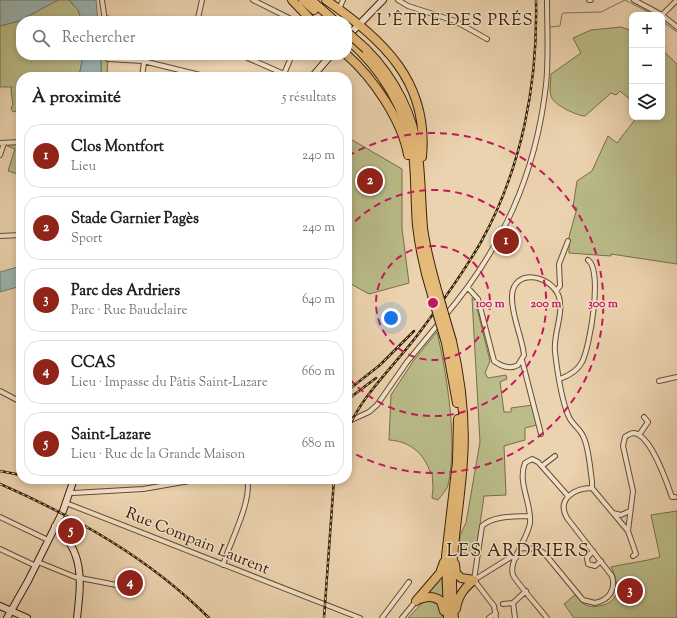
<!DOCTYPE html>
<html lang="fr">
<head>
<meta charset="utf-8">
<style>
  :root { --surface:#fff; --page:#f6f6f6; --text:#222; --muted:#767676; --line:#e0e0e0; --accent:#8f2418 }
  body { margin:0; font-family:"Sorts Mill Goudy",serif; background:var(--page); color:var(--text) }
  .controls { position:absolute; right:12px; top:12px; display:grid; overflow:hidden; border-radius:8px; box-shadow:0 2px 6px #0003 }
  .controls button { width:36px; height:36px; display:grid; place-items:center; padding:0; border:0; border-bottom:1px solid var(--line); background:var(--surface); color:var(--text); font:20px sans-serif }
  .you { position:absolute; left:391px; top:318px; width:14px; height:14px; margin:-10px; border:3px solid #fff; border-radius:50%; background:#1a73e8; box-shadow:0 0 0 6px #1a73e833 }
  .badge { display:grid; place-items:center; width:26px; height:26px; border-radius:50%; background:var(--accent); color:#fff; font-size:13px; font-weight:700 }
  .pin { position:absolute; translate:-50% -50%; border:2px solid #fff; box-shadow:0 1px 4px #0006 }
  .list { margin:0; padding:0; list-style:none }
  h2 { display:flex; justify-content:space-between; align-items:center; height:52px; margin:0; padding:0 16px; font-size:17px }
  h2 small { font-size:13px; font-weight:400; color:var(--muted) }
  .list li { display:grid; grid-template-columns:26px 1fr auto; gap:12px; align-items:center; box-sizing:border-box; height:64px; margin:0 8px 8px; padding:0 8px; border:1px solid var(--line); border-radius:16px }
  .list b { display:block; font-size:15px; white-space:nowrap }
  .list p { margin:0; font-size:13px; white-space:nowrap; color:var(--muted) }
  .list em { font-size:13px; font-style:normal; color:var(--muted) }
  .icon { flex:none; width:22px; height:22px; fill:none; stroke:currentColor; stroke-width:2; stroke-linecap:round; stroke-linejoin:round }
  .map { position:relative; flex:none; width:677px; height:618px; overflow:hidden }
  .search { position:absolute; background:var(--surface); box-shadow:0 2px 6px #0003; left:16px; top:16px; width:336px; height:44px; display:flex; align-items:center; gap:10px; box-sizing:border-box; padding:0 14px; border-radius:16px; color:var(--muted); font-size:15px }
  .panel { position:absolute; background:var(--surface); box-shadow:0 2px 6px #0003; left:16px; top:72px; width:336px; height:412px; border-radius:16px }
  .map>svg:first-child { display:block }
  .green { fill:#babc89; stroke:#786e48 }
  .water { fill:#9bb6b3; stroke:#737a6f }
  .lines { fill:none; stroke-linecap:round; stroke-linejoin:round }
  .stream { stroke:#737a6f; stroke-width:1 }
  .street-casing { stroke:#644e32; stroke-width:6 }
  .secondary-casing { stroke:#372108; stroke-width:8 }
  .highway-casing { stroke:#372108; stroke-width:10 }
  .street { stroke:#f3e2cb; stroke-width:4 }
  .secondary { stroke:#f3e2cb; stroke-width:6 }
  .highway { stroke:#e6ba78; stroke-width:8 }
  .rail-casing { stroke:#372108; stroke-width:2.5 }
  .rail { stroke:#f3e2cb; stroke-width:1; stroke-dasharray:3; stroke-linecap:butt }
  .highway-bridge-casing { stroke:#372108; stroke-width:10; stroke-linecap:butt }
  .highway-bridge { stroke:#e6ba78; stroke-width:8 }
  .ring { fill:none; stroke:#c2185b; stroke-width:2; stroke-dasharray:7 5 }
  .labels { text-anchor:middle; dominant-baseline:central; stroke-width:3; stroke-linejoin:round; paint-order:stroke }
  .street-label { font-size:16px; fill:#372108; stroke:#f3e2cb }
  .neighbourhood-label { font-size:17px; letter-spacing:1px; fill:#372108; stroke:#f3e2cb }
  .quarter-label { font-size:18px; letter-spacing:1px; fill:#372108; stroke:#f3e2cb }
  .centre { fill:#c2185b; stroke:#f3e2cb; stroke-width:2 }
  .ring-label { font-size:12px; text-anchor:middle; font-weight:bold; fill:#c2185b; stroke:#f3e2cb; stroke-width:3; stroke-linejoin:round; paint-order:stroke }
</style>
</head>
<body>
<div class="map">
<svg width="677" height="618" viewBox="0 0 677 618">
  <rect width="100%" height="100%" fill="#ecd3af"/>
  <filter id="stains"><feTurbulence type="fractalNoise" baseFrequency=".005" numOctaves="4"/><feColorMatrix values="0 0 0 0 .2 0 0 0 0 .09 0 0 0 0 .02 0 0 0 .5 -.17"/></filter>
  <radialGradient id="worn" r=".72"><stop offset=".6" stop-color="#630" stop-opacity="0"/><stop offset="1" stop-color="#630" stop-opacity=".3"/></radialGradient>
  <path class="green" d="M58,0H69L78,10L82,21H21V55H83L79,77H21V110L13,112L11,108L13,105L11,90L12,87H0V26L19,21Z
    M621,27L632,31V101L620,91L616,95L611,93L585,116C577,116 552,104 551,96C549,90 551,80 551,74L581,53L573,38L591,30Z
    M662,50L677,64V264L611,254V256L569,253V237L577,208L573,207L577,181L592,171L608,136L617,143L637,117H662Z
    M101,55H108L107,77H101Z
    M347,137L402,169V229L409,283L369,294L351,284L347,291Z
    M21,143V175L8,171L15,149L5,145Z
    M472,298L475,300L490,361L485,373L488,378L506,375L507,379L500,382L504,412H511V408L533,405L537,425L525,428V440L504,446L506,495L484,496L476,553L459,554L460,535L466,523L480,442Z
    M437,332C447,375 458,442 448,485C447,490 441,496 438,500L432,498L433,488L432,472H430C424,453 409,441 389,440L391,395L414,360Z
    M677,511V618H574L564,604L575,595C578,597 581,602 584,604C588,607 595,607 599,606C622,603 619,582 611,567C628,563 643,562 660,557L651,515Z
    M443,569L442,585L444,601L426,594Z
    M424,601H430L438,604L442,610V618H408Z"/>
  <path class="water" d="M0,0H58L19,21L0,26Z
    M69,0H96L98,21H82L78,10Z
    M83,55H101V77H79Z
    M21,266V286L0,292V272Z"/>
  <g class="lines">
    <path class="stream" d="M662,21L677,32
      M550,27L560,26L562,14L564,13L601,12L625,0L654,15"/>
    <g class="street-casing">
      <path id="street" d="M102,0L105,21
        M253,0L295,21
        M398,0L408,6L455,21L487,39
        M589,0H591
        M634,0L662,15L677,0
        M339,9L343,0
        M662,15L677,27
        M105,18L118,21
        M198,18L202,0
        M108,55V59L143,61L208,77
        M241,55L291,77
        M284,74L292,55
        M142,77L145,55
        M0,143L21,142
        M0,155L4,143
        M0,236L21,235
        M468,288L478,299L494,361C501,366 510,370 518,365L524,355C522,336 511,315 512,296C513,268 551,274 559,297C564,314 553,334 555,352C557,369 562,402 569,417C572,424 580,429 583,436C589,447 590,469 592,481V488
        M556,291L560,286L559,264L568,241
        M444,317C502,249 536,174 546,85C549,56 547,28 547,0
        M522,360L541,434
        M560,379C568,376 578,370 582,362C590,347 603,270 588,260
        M659,381L677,377
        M0,391L21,402
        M347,422L369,412L377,405L407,362L440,322
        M639,435L648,422L644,417
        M542,466L555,456
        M592,488L628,531L636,554L633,556
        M70,492L73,493L143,489L201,479
        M66,503L360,618
        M613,513L621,515L630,511
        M0,517L48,540
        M628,531L633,491L623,446L625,437C628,435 630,433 634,433C651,435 667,483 672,497H675
        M521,548L538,549L545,554L583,600L595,603C609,600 616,590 612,576L567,518C556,499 575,488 592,488
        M0,549L36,566
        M593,551L587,558L588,564L595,566L601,561
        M38,562L75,577L132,588
        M223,565C229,544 253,500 247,479
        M474,580L482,526C494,515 515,517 530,516
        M474,580L511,557L516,558
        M474,580L494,606L496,618
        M503,604L513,603
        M382,618L409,582
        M402,618L416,601
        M489,618L496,613
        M515,618L513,603L526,591
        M547,618C540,609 517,583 513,575C508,561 528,539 530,523C532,504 517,482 525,463L532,459L538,462L568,496"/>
    </g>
    <g class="secondary-casing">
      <path id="secondary" d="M347,37L383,0
        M312,77L331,55
        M55,526C85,552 81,582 77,618
        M0,606L27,618
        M7,618L28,581L63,511L74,479"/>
    </g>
    <g class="highway-casing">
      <path id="highway" d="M292,0L312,21
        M303,0L314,10
        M311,0L335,21
        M326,0C383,40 429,81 422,157
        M347,39C381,68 406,108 413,153C416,177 415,202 417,226C420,250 425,273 432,295
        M366,49C394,77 414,115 418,154C421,179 421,203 423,228C426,250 432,272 438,293
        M347,55C373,78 402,120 408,155
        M452,341C461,380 466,419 463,460C460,513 447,564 454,618
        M446,343L457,403
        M455,564L456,573L461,578L474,580
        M417,600C426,597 432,595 441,601L444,611
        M416,601L440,573L444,562
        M456,609C458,596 464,588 474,580
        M448,618L446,556L457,462L458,419"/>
    </g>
    <use href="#street" class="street"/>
    <use href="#secondary" class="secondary"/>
    <use href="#highway" class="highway"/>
    <g class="rail-casing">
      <path id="rail" d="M347,391L380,365L414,331
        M347,400L376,378
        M347,431C364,391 397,364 422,329C443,301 463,273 481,242C522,168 538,83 536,0
        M0,471L21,475
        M57,479H127
        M0,484C77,518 149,558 209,618
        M324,618L334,479"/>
    </g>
    <use href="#rail" class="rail"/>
    <g class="highway-bridge-casing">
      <path id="highway-bridge" d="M347,32L366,49
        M438,293L452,341
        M432,295L446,343"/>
    </g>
    <use href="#highway-bridge" class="highway-bridge"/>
  </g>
  <g class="ring">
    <circle cx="433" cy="303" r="57"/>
    <path d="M347 230A113 113 0 1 1 347 376"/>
    <path d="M348 156A170 170 0 1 1 348 450"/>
  </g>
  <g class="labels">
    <g class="street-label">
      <text transform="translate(197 542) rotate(22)">Rue Compain Laurent</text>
    </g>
    <g class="neighbourhood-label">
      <text x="455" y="21">L'ÊTRE DES PRÉS</text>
    </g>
    <g class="quarter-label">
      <text x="518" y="552">LES ARDRIERS</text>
    </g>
  </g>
  <circle cx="433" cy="303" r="6" class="centre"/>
  <g class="ring-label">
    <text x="490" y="307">100 m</text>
    <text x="546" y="307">200 m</text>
    <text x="603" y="307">300 m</text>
  </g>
  <rect width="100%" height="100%" filter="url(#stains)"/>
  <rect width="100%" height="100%" fill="url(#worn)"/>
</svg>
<div class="controls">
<button>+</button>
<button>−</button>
<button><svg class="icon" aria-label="layers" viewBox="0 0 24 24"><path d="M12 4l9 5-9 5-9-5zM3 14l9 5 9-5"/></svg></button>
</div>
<div class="you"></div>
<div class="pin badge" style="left:506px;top:241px">1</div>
<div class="pin badge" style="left:370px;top:181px">2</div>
<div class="pin badge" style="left:630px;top:591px">3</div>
<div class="pin badge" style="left:130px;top:583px">4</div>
<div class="pin badge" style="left:71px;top:531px">5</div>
<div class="search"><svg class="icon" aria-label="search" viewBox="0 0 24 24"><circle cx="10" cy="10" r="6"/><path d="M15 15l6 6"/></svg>Rechercher</div>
<section class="panel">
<h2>À proximité<small>5 résultats</small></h2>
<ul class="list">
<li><span class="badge">1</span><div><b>Clos Montfort</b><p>Lieu</p></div><em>240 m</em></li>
<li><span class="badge">2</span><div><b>Stade Garnier Pagès</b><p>Sport</p></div><em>240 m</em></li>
<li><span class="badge">3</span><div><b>Parc des Ardriers</b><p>Parc · Rue Baudelaire</p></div><em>640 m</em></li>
<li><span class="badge">4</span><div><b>CCAS</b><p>Lieu · Impasse du Pâtis Saint-Lazare</p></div><em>660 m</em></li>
<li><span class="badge">5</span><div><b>Saint-Lazare</b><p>Lieu · Rue de la Grande Maison</p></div><em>680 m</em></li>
</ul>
</section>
</div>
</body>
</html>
